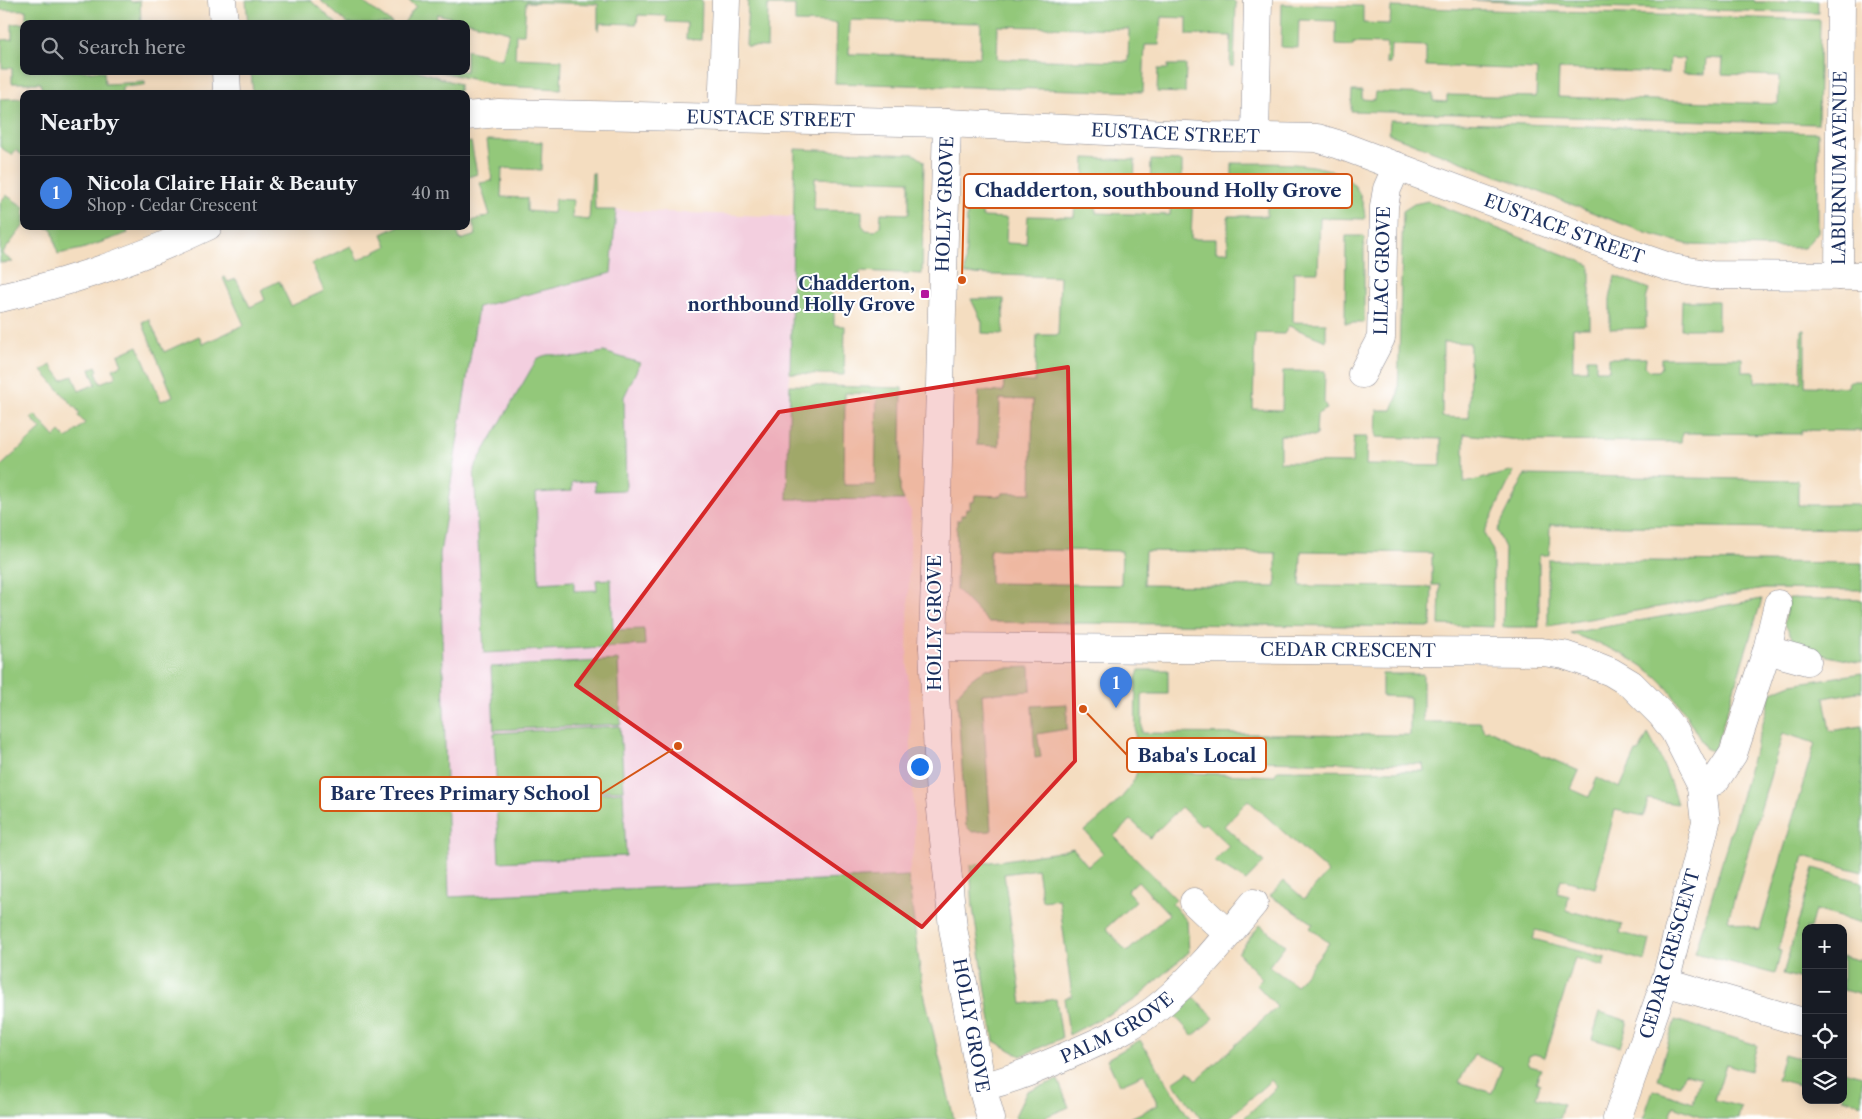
<!DOCTYPE html>
<html lang="en">
<head>
<meta charset="utf-8">
<style>
  :root { --surface:#171b24; --page:#242831; --text:#f1f3f6; --muted:#9ea1a6; --line:#363941; --accent:#d690ce }
  body { margin:0; font-family:"Libre Caslon Text",serif; background:var(--page); color:var(--text) }
  .controls { position:absolute; right:15px; bottom:15px; display:grid; overflow:hidden; border-radius:10px; box-shadow:0 2px 12px #0003 }
  .controls button { width:45px; height:45px; display:grid; place-items:center; padding:0; border:0; border-bottom:1px solid var(--line); background:var(--surface); color:var(--text); font:25px sans-serif }
  .you { position:absolute; left:919px; top:766px; width:18px; height:18px; margin:-12px; border:4px solid #fff; border-radius:50%; background:#1a73e8; box-shadow:0 0 0 8px #1a73e833 }
  .badge { display:grid; place-items:center; width:32px; height:32px; border-radius:50%; background:var(--accent); color:#fff; font-size:16px; font-weight:700 }
  .pin { position:absolute; translate:-50% -41px; filter:drop-shadow(0 1px 2px #0008) }
  .pin::after { content:''; position:absolute; top:26px; width:18px; height:15px; background:inherit; clip-path:polygon(0 0,100% 0,50% 100%) }
  .list { margin:0; padding:0; list-style:none }
  h2 { display:flex; justify-content:space-between; align-items:center; height:65px; margin:0; padding:0 20px; font-size:21px }
  h2 small { font-size:16px; font-weight:400; color:var(--muted) }
  .list li { display:grid; grid-template-columns:32px 1fr auto; gap:15px; align-items:center; box-sizing:border-box; height:75px; padding:0 20px; border-top:1px solid var(--line) }
  .list b { display:block; font-size:19px; white-space:nowrap }
  .list p { margin:0; font-size:16px; white-space:nowrap; color:var(--muted) }
  .list em { font-size:16px; font-style:normal; color:var(--muted) }
  .icon { flex:none; width:28px; height:28px; fill:none; stroke:currentColor; stroke-width:2; stroke-linecap:round; stroke-linejoin:round }
  .map { position:relative; flex:none; width:1862px; height:1119px; overflow:hidden }
  .search { position:absolute; background:var(--surface); box-shadow:0 2px 12px #0003; left:20px; top:20px; width:450px; height:55px; display:flex; align-items:center; gap:12px; box-sizing:border-box; padding:0 18px; border-radius:10px; color:var(--muted); font-size:19px }
  .panel { position:absolute; background:var(--surface); box-shadow:0 2px 12px #0003; left:20px; top:90px; width:450px; height:140px; border-radius:10px }
  .map>svg:first-child { display:block }
  .built { fill:#f3cfdf }
  .green { fill:#93c87a; stroke:#577c6c; fill-rule:evenodd }
  .lines { fill:none; stroke-linecap:round; stroke-linejoin:round }
  .minor-casing { stroke:#88868f; stroke-width:29 }
  .minor { stroke:#fff; stroke-width:28 }
  .marked { fill:#d62828; fill-opacity:0.2; stroke:#d62828; stroke-width:4; stroke-linejoin:round }
  .poi-dot { fill:#b5179e; stroke:#fff; stroke-width:2 }
  .labels { text-anchor:middle; dominant-baseline:central; stroke-width:4; stroke-linejoin:round; paint-order:stroke }
  .street-label { font-size:18px; fill:#1b2f5e; stroke:#fff }
  .poi-label { font-size:18px; font-weight:bold; fill:#1b2f5e; stroke:#fff; text-anchor:end }
  .leader { fill:none; stroke:#d45514; stroke-width:2 }
  .callout-dot { fill:#d45514; stroke:#fff; stroke-width:2 }
  .callout { fill:#fff; stroke:#d45514; stroke-width:2 }
  .callout-label { font-size:19px; text-anchor:middle; font-weight:bold; fill:#1b2f5e }
</style>
</head>
<body>
<div class="map">
<svg width="1862" height="1119" viewBox="0 0 1862 1119">
  <rect width="100%" height="100%" fill="#fff"/>
  <filter id="ink" filterUnits="userSpaceOnUse"><feTurbulence type="fractalNoise" baseFrequency=".02" numOctaves="2"/><feDisplacementMap in="SourceGraphic" scale="10" xChannelSelector="R" yChannelSelector="G"/><feConvolveMatrix kernelMatrix="1 2 1 2 8 2 1 2 1" color-interpolation-filters="sRGB"/></filter>
  <filter id="wash" filterUnits="userSpaceOnUse"><feTurbulence type="fractalNoise" baseFrequency=".0096" numOctaves="4" result="noise"/><feDisplacementMap in="SourceGraphic" scale="20" xChannelSelector="R" yChannelSelector="G"/><feGaussianBlur stdDeviation="1.12" result="paint"/><feColorMatrix in="noise" values="0 0 0 0 0 0 0 0 0 0 0 0 0 0 0 0 0 1.4 0 .05"/><feComposite in="paint" operator="in"/></filter>
  <g filter="url(#wash)">
    <rect width="100%" height="100%" fill="#f4ddc0"/>
    <path class="built" d="M616,210L793,217L787,499L904,500L911,511L907,649L915,843L908,876L922,985L954,1119H454L440,554L478,307L611,273Z"/>
    <path class="green" d="M0,0H130L131,2L140,1L141,23L24,24V71H104L105,84L145,82V85L122,87V94H42L41,83H12V68H2V40L12,39V24L26,23V10H0Z
      M246,0H310L337,24H248Z
      M320,0H360L393,24H348Z
      M408,0H702L701,40L686,39L687,23L666,22V16L638,15L637,24L600,23L599,30H598V4L526,2L524,34H516L515,58L562,60L561,89L500,86L438,71H466V50L502,59L509,32L437,14L435,24H403L416,6Z
      M748,0H1233L1236,3L1234,66H1230L1231,36L1187,35V18L1162,17L1159,45H1145L1143,92L835,83L837,23L795,22V5H768L767,47L746,46ZM850,20L981,23L980,57L849,54ZM998,26L1129,29L1128,62L997,59Z
      M1471,0H1754L1755,2H1788V0H1818V13L1597,7Z
      M1282,4L1363,6V23L1390,24L1391,7L1820,20L1818,124L1351,111L1352,91H1362V99L1374,100L1375,92L1433,94V101L1447,102V95L1536,97L1537,70L1426,66V46L1391,45L1390,64H1386L1387,44L1353,43V46L1336,45V21L1299,20L1298,48L1281,47ZM1670,58L1684,59L1683,73L1705,74L1706,58L1723,59L1722,74L1779,76L1778,104L1558,97L1559,69L1669,73Z
      M1168,65H1186L1185,93L1157,92L1158,69H1168Z
      M251,71H419L459,84V91L450,94H253Z
      M24,98V156L15,150L12,155L0,147V99Z
      M1390,120L1818,133V232L1804,248L1690,245L1646,233L1389,134Z
      M487,140L542,142L541,170L502,168L501,197L527,198V211L553,213L555,199L573,200L572,218L589,220L592,173H594L595,210H616L611,273L478,307L440,554L449,897L908,876L922,985L954,1119H0V467L41,429L31,418L35,415L55,437L60,432L67,439L85,423L78,416L80,413L42,371L51,365L62,380L73,376L79,391L96,384L90,369L96,366L98,371L96,372L100,383L116,377L113,369L122,365L118,355L138,346L161,401L173,396L142,322L149,319L164,352L199,336L203,344L244,325L223,278L225,277L228,282L236,279L250,307L265,300L261,290L279,281L291,306L324,291L312,264L351,246L358,260L387,246L382,234L399,226H442L443,230L456,227L460,240L476,235L472,221L490,215L480,183L492,181Z
      M471,142L477,174L466,178V143Z
      M795,149L914,154L924,161L922,274L860,271L859,282L832,281L831,310H834V325L845,326L844,375L790,373ZM815,178L909,181V214L881,213L880,226L875,231L866,230L862,225V211L814,210Z
      M1085,158L1135,160L1134,187L1097,186L1096,211V213L1170,215L1171,188L1150,187L1151,160L1182,161V188L1193,189L1191,239H1216V252H1228V216H1267V190L1232,189V163C1263,164 1325,159 1349,180C1361,190 1364,205 1365,219L1320,218L1318,272H1294L1293,322L1326,323V341L1289,326L1284,334L1255,333L1253,409L1282,410L1283,371H1325L1324,402L1327,409L1317,414L1316,436L1280,435V462L1352,463L1354,437H1367L1366,465L1441,466V439L1376,437L1377,410H1392L1398,395L1403,211L1414,204L1428,201L1590,265V328H1573V370H1587V358H1596V370H1609V358H1646L1645,366L1649,371H1658L1661,367V358H1742V372H1755V382H1801L1802,330H1805V386L1848,387L1849,381H1862V431L1801,430V434L1682,433L1681,442L1527,441L1464,434V483L1514,471L1484,533L1493,551V627L1439,625L1440,585H1432V553L1301,551L1300,586L1432,587L1431,627L988,622L956,589L957,520H961V515H965L966,509H970V502H974L975,495L1002,496L1003,493H1031L1033,400L1000,399L999,446L977,445L979,391L1003,392L1004,381L1035,382L1037,335H1058L1060,277L965,274L968,185H983L982,217L1007,218L1006,243L1026,244L1028,216L1074,217L1076,188H1084ZM1443,342L1470,343L1469,418L1442,417ZM990,549L1122,551L1121,585L990,583ZM1145,551L1276,553V587L1144,585Z
      M6,195L24,207V225L2,254L13,262L0,263V203Z
      M40,226H125L128,233L82,249L58,254L52,229Z
      M1346,236H1364V323H1345Z
      M1615,276L1649,289L1646,300V328L1610,329V299Z
      M971,299H1004L1003,334L982,333V322Z
      M1682,301H1718V329H1681Z
      M604,352L640,363L624,397L626,490L595,491V481L572,482V491L536,493L539,583L574,581V591L597,590L596,580L611,579L613,630L644,629L645,645L484,653L474,468L537,359C553,349 563,360 580,357C589,355 596,353 604,352Z
      M790,385L902,388L900,491L904,500L787,499ZM845,393L877,394L875,485H844Z
      M1525,475L1798,480V505H1862V529L1550,525L1549,555H1539V627H1503L1505,548L1497,531Z
      M1548,560L1862,563V590L1764,589L1548,626Z
      M1789,598L1862,600V663L1818,654L1794,641L1784,623Z
      M1762,599L1716,746L1713,751L1706,749C1691,725 1677,695 1656,676C1631,655 1600,644 1570,633Z
      M618,660L621,724L494,730L491,667Z
      M1030,667L1031,691L982,694L991,831L972,832L966,826L957,694L970,680L985,669Z
      M1139,670H1168V694H1142V733L1410,735V697L1382,696V674H1423V722H1480L1484,731L1489,730L1526,748L1579,771L1571,789L1589,797L1597,778L1620,788L1636,752H1639L1648,734C1661,757 1670,779 1677,804L1648,799L1644,816L1615,810L1595,888L1561,879L1557,893L1569,896L1566,910L1622,925L1620,933L1650,940L1645,961L1536,930L1533,939L1606,958L1604,966L1575,958L1545,1057L1534,1054L1529,1056L1528,1062L1530,1066L1541,1069L1536,1082L1540,1084L1536,1097L1563,1105L1559,1119H1243L1277,1087L1271,1080L1228,1119H1201L1173,1082L1189,1071L1197,1080L1277,1007L1256,984L1262,978L1238,953L1260,925L1285,945L1269,966L1296,986L1329,943L1310,928L1313,923L1270,896L1284,881L1304,899L1328,872L1248,800L1224,826L1264,862L1246,881L1214,861L1229,846L1205,823L1201,826L1181,807L1150,838L1131,820L1114,836L1176,899L1172,904L1187,921L1189,952L1135,1000L1069,1035L1064,998L1072,996L1059,899L1042,901L1037,869L1004,874L1022,1004L1056,999L1062,1038L1021,1056L994,1041L973,908L970,865L1053,853L1073,848L1088,866L1103,853L1085,831C1102,817 1133,792 1137,771L1274,776L1278,770L1424,771L1423,764L1135,759L1136,679ZM1138,881L1169,914L1127,952L1106,928L1136,901L1127,891ZM1474,1055L1502,1067L1492,1093L1459,1082Z
      M1862,673V691L1824,698L1830,731L1862,726V872L1804,856L1778,950L1781,951L1775,974L1695,953L1772,692L1792,684ZM1783,733L1815,743L1760,930L1728,920Z
      M1067,704V729L1037,734L1041,757L1035,758L1032,706Z
      M620,726L624,790L497,796L494,733Z
      M623,792L626,856L499,862L496,799Z
      M1814,868L1862,882V923L1815,910L1810,928H1806V980L1783,974Z
      M1843,956L1862,961V995L1843,990Z
      M1194,997L1214,1018L1193,1036L1174,1015Z
      M1600,1012L1628,1021L1620,1047L1592,1039Z
      M1675,1020L1757,1045L1750,1071L1726,1064L1715,1100L1741,1107L1738,1119H1708L1674,1106L1669,1119H1643L1653,1090L1693,1103L1700,1078L1684,1073L1680,1086L1657,1079Z
      M1140,1040L1190,1119H1128L1158,1105L1144,1074L1119,1085L1107,1059Z
      M1784,1054L1806,1060V1087L1777,1079Z
      M1843,1071L1862,1076V1104L1843,1098Z
      M1058,1080L1069,1107L1045,1117V1119H1016L1015,1116L1027,1091Z"/>
  </g>
  <g filter="url(#ink)">
    <g class="lines">
      <g class="minor-casing">
        <g id="minor">
          <path d="M222,0L224,24"/>
          <path d="M226,71L227,94"/>
          <path id="s1" d="M466,116L499,113L947,123L1207,136L1317,138L1337,144L1611,247L1672,268L1711,275L1862,276"/>
          <path d="M722,118L726,0"/>
          <path id="s2" d="M947,123L933,647L940,800L953,928L982,1087L991,1119"/>
          <path d="M1255,136L1258,0"/>
          <path id="s3" d="M1839,276L1841,0"/>
          <path d="M0,298C72,282 141,258 208,226"/>
          <path id="s4" d="M1362,374L1381,338L1384,207L1387,189L1397,166"/>
          <path id="s5" d="M933,647L1542,652L1564,655L1591,664L1611,672L1631,684L1661,714L1674,731L1702,786L1706,822L1696,862L1665,982L1617,1119"/>
          <path d="M1767,650L1807,661"/>
          <path d="M1702,786L1715,781L1733,754L1767,650L1778,604"/>
          <path d="M1194,902L1228,934"/>
          <path d="M1665,982L1806,1023"/>
          <path id="s6" d="M982,1087C1014,1079 1042,1067 1071,1054C1104,1040 1137,1025 1164,1002C1198,973 1225,938 1254,903"/>
        </g>
      </g>
      <use href="#minor" class="minor"/>
    </g>
  </g>
  <path class="marked" d="M1068,367L1075,761L922,927L576,685L779,412Z"/>
  <rect class="poi-dot" x="920" y="289" width="10" height="10" rx="2.5"/>
  <g class="labels">
    <g class="street-label">
      <text stroke="none"><textPath href="#s1" startOffset="305">EUSTACE STREET</textPath></text>
      <text stroke="none"><textPath href="#s1" startOffset="710">EUSTACE STREET</textPath></text>
      <text stroke="none"><textPath href="#s3" startOffset="108">LABURNUM AVENUE</textPath></text>
      <text transform="translate(945 204) rotate(-88)">HOLLY GROVE</text>
      <text stroke="none"><textPath href="#s1" startOffset="1115">EUSTACE STREET</textPath></text>
      <text stroke="none"><textPath href="#s4" startOffset="108">LILAC GROVE</textPath></text>
      <text transform="translate(935 623) rotate(-90)">HOLLY GROVE</text>
      <text stroke="none"><textPath href="#s5" startOffset="415">CEDAR CRESCENT</textPath></text>
      <text transform="translate(1670 954) rotate(-74)">CEDAR CRESCENT</text>
      <text stroke="none"><textPath href="#s2" startOffset="905">HOLLY GROVE</textPath></text>
      <text stroke="none"><textPath href="#s6" startOffset="148">PALM GROVE</textPath></text>
    </g>
    <g class="poi-label">
      <text x="915" y="284">Chadderton,<tspan x="915" dy="21">northbound Holly Grove</tspan></text>
    </g>
  </g>
  <path class="leader" d="M962 280L964 191M1083 709L1127 755M678 746L601 794"/>
  <g class="callout-dot">
    <circle cx="962" cy="280" r="5"/>
    <circle cx="1083" cy="709" r="5"/>
    <circle cx="678" cy="746" r="5"/>
  </g>
  <g class="callout">
    <rect x="964" y="174" width="388" height="34" rx="5"/>
    <rect x="1127" y="738" width="139" height="34" rx="5"/>
    <rect x="320" y="777" width="281" height="34" rx="5"/>
  </g>
  <g class="callout-label">
    <text x="1158" y="197">Chadderton, southbound Holly Grove</text>
    <text x="1197" y="762">Baba's Local</text>
    <text x="460" y="800">Bare Trees Primary School</text>
  </g>
</svg>
<div class="controls">
<button>+</button>
<button>−</button>
<button><svg class="icon" aria-label="locate" viewBox="0 0 24 24"><circle cx="12" cy="12" r="6"/><path d="M12 2v4M12 18v4M2 12h4M18 12h4"/></svg></button>
<button><svg class="icon" aria-label="layers" viewBox="0 0 24 24"><path d="M12 4l9 5-9 5-9-5zM3 14l9 5 9-5"/></svg></button>
</div>
<div class="you"></div>
<div class="pin badge" style="left:1116px;top:708px;background:#3f7fe0">1</div>
<div class="search"><svg class="icon" aria-label="search" viewBox="0 0 24 24"><circle cx="10" cy="10" r="6"/><path d="M15 15l6 6"/></svg>Search here</div>
<section class="panel">
<h2>Nearby<small></small></h2>
<ul class="list">
<li><span class="badge" style="background:#3f7fe0">1</span><div><b>Nicola Claire Hair &amp; Beauty</b><p>Shop · Cedar Crescent</p></div><em>40 m</em></li>
</ul>
</section>
</div>
</body>
</html>
